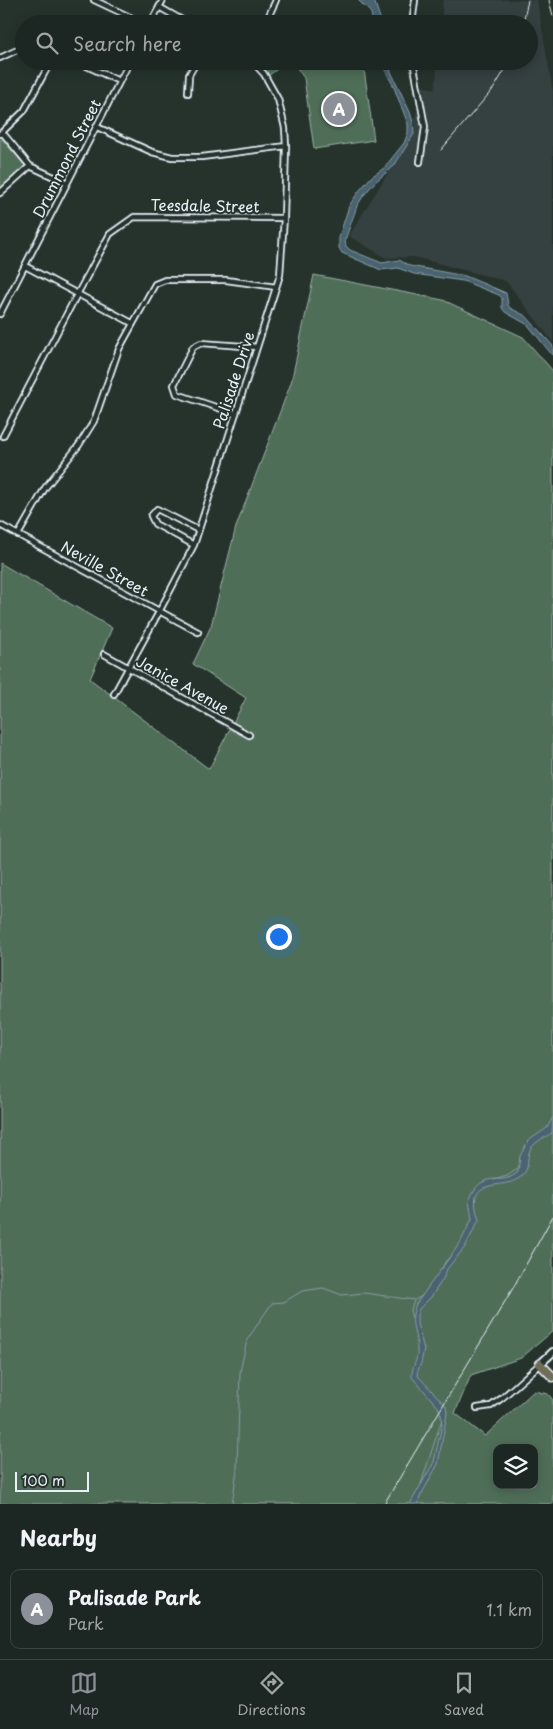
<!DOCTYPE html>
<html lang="en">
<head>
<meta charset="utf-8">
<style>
  :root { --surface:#1c2622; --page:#252e2a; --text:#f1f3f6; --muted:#a0a5a5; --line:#3a4340; --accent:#8c9099 }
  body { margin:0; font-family:"Playpen Sans",sans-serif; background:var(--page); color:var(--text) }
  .controls { position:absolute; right:15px; bottom:15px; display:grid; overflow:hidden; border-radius:10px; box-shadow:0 2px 12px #0003 }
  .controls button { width:45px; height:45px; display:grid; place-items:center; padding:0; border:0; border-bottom:1px solid var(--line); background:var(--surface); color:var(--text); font:25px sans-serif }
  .scale { position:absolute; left:15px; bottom:12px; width:74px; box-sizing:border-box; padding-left:5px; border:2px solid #e8f1f8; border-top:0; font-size:14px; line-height:18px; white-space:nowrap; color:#e8f1f8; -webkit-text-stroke:4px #26332d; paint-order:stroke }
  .you { position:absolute; left:278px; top:936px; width:18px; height:18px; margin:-12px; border:4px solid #fff; border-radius:50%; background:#1a73e8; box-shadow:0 0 0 8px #1a73e833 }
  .badge { display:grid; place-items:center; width:32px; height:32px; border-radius:50%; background:var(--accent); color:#fff; font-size:16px; font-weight:700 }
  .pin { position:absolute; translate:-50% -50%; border:2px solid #fff; box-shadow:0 1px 5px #0006 }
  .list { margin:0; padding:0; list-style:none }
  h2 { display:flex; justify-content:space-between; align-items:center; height:65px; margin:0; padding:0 20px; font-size:21px }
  h2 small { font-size:16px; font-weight:400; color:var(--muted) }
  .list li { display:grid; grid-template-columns:32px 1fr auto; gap:15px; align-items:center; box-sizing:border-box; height:80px; margin:0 10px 10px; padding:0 10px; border:1px solid var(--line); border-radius:10px }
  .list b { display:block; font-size:19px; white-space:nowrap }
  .list p { margin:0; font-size:16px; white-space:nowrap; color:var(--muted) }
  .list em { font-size:16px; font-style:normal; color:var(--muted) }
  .icon { flex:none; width:28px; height:28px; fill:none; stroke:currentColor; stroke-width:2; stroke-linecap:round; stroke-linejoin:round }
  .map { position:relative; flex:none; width:553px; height:1504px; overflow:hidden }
  .search { position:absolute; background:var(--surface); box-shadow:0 2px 12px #0003; left:15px; right:15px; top:15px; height:55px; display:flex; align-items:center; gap:12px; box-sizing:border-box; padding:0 18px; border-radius:28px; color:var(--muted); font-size:19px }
  .sheet { height:155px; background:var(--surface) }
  nav { display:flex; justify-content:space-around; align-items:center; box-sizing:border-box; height:70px; border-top:1px solid var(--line); background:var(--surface); font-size:14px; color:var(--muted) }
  nav a { display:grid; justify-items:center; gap:2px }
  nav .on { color:var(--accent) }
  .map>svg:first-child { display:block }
  .built { fill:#364040 }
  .green { fill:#4f6e58; stroke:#9cb0a8; fill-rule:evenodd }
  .water { fill:#4a646f; stroke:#899ca6 }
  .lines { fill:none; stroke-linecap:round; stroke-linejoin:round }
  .stream { stroke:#899ca6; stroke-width:1 }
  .street-casing { stroke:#e8f1f8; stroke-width:8 }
  .secondary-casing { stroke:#e8f1f8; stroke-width:10 }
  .highway-casing { stroke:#e8f1f8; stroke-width:11 }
  .street { stroke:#26332d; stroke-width:4.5 }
  .secondary { stroke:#26332d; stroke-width:6 }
  .highway { stroke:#706e59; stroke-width:8 }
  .rail { stroke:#e8f1f8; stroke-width:1 }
  .labels { text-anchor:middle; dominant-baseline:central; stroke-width:4; stroke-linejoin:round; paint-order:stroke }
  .street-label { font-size:15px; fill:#e8f1f8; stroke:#26332d }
</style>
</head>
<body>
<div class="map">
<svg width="553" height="1504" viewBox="0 0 553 1504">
  <rect width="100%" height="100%" fill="#26332d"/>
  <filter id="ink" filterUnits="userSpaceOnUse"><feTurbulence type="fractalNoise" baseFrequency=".02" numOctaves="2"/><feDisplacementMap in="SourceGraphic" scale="10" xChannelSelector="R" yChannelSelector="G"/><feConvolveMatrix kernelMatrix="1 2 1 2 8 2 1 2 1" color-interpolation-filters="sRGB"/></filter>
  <g filter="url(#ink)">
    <path class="built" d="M443,0H537L553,92V342L506,281L414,257L386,258L349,236L413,132L421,86L435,89L438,61H529V24H441Z"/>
    <path class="green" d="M273,61H288L268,76L263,69Z
      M292,61H304L336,71L349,61H358L364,69L374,140L314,149L304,78Z
      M2,139L26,167L0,189V140Z
      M314,275L443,300L523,337L553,371V1331L521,1358L471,1375L455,1413L485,1436L534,1391L548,1394L553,1400V1504H0V1434L1,1431L0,1428V563L112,628L90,679L209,769L246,698L193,664L211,626L236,527L291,383ZM497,1448H534V1485H497Z"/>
    <path class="water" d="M358,0H374L382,24H373L371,13Z
      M380,61H386L410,112L413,122L414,134L394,166L375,182L364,195L357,206L345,240L346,246L350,250L382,263L399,260L410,266L465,276L506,293L508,305L510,308L526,316L553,346V356L528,325L505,312L502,308V298L499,295L463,281L414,274L398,268L381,270L342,253L339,248V237L349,206L359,191L371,177L384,168L404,143L408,133V124L393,85Z
      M553,1117L552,1133C544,1138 531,1143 529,1153C527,1159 529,1166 525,1172C510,1196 462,1169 479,1220L465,1247L447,1269L443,1279L431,1297L419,1309L417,1315V1324L424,1349L421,1363L417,1373L418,1376L446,1406L447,1413L438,1464L420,1497L418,1504H410L434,1462L442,1425L441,1415L438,1407L412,1377C411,1368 418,1360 417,1351C417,1332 408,1324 416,1304L460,1243L472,1219L469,1201C472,1194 476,1185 483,1182C496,1175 503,1185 518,1172L520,1156L528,1141L547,1128Z"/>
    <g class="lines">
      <path class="stream" d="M494,288L504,293
        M494,1180L507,1176L519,1168
        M442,1269L445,1262L454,1252
        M415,1300L422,1296
        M412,1318L410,1311L414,1301
        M421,1484L442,1419
        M232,1504L237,1469L240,1372L247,1340L272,1303L284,1302L302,1291L323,1288L342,1295L364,1293L414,1300"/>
      <g class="street-casing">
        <path id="street" d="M94,0L145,24
          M159,7L189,24
          M150,24L163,0
          M265,24L276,0
          M412,24L415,0
          M0,58L17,50L24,49
          M76,61L119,81
          M413,61L425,127L420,162
          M188,93L189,75L197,61
          M97,127L152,152L172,157H202L286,146
          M2,132L30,166L67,183
          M0,134L24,111L51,61
          M0,193L30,166
          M25,266L132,323
          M0,314L130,61
          M236,414L177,394L174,385L193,347L201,343L257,347
          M3,436L73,302L110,234L134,217L284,218
          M0,525L198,632
          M18,535L45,488L79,445L94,421L119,349L155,284L165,280H226L276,287
          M194,545L155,524L151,516L157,509L198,530
          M104,654L249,735
          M114,694L159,612L194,545L280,275L284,218L286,146L285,128L278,99L264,74L252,61
          M477,1408L491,1406L502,1398L540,1364"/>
      </g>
      <g class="secondary-casing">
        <path id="secondary" d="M540,1364L553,1352"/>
      </g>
      <g class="highway-casing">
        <path id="highway" d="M540,1364L553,1377"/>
      </g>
      <use href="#street" class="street"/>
      <use href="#secondary" class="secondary"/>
      <use href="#highway" class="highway"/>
      <path class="rail" d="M549,0L553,16
        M523,24L528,0
        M441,150L494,88L510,61
        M384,1504L513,1288L553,1216"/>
    </g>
  </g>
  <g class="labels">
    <g class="street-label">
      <text transform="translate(66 158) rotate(-63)">Drummond Street</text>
      <text transform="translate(205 205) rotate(1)">Teesdale Street</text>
      <text transform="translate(233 380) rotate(-72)">Palisade Drive</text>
      <text transform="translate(105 568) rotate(29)">Neville Street</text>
      <text transform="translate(183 684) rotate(29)">Janice Avenue</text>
    </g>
  </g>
</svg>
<div class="controls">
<button><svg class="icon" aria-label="layers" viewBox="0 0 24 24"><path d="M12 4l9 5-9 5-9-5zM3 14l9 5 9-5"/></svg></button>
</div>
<div class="scale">100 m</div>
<div class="you"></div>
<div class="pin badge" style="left:339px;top:109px">A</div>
<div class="search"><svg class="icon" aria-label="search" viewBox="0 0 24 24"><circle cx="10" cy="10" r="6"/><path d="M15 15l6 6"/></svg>Search here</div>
</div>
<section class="sheet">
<h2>Nearby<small></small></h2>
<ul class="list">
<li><span class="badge">A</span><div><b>Palisade Park</b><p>Park</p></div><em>1.1 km</em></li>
</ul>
</section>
<nav>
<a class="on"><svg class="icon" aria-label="map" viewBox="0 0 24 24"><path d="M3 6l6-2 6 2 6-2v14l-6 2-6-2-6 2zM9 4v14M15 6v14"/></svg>Map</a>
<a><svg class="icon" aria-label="directions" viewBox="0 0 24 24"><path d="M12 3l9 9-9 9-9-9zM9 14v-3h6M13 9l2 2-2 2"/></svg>Directions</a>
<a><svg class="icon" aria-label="saved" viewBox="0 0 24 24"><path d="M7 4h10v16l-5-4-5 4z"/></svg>Saved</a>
</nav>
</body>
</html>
